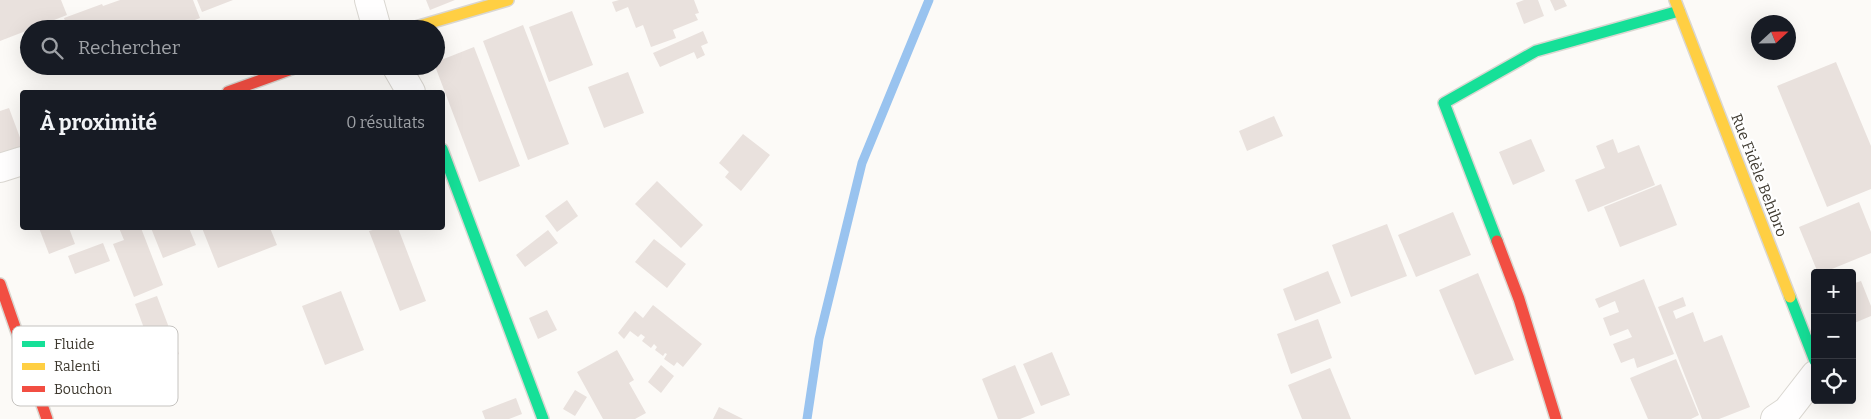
<!DOCTYPE html>
<html lang="fr">
<head>
<meta charset="utf-8">
<style>
  :root { --surface:#171b24; --page:#242831; --text:#f1f3f6; --muted:#9ea1a6; --line:#363941 }
  body { margin:0; font-family:Bitter,serif; background:var(--page); color:var(--text) }
  .controls { position:absolute; right:15px; bottom:15px; display:grid; overflow:hidden; border-radius:5px; box-shadow:0 5px 20px #0002 }
  .controls button { width:45px; height:45px; display:grid; place-items:center; padding:0; border:0; border-bottom:1px solid var(--line); background:var(--surface); color:var(--text); font:25px sans-serif }
  .compass { position:absolute; left:1751px; top:15px; width:45px; height:45px; border-radius:50%; background:var(--surface); box-shadow:0 5px 20px #0002; rotate:68deg }
  .list { margin:0; padding:0; list-style:none }
  h2 { display:flex; justify-content:space-between; align-items:center; height:65px; margin:0; padding:0 20px; font-size:21px }
  h2 small { font-size:16px; font-weight:400; color:var(--muted) }
  .icon { flex:none; width:28px; height:28px; fill:none; stroke:currentColor; stroke-width:2; stroke-linecap:round; stroke-linejoin:round }
  .map { position:relative; flex:none; width:1871px; height:419px; overflow:hidden }
  .search { position:absolute; background:var(--surface); box-shadow:0 5px 20px #0002; left:20px; top:20px; width:425px; height:55px; display:flex; align-items:center; gap:12px; box-sizing:border-box; padding:0 18px; border-radius:28px; color:var(--muted); font-size:19px }
  .panel { position:absolute; background:var(--surface); box-shadow:0 5px 20px #0002; left:20px; top:90px; width:425px; height:140px; border-radius:5px }
  .map>svg:first-child { display:block }
  .lines { fill:none; stroke-linecap:round; stroke-linejoin:round }
  .stream { stroke:#99c3ef; stroke-width:9 }
  .building { fill:#e9e1dd }
  .street-casing { stroke:#dad7d1; stroke-width:30 }
  .fast-casing { stroke:#dad7d1; stroke-width:14 }
  .slow-casing { stroke:#dad7d1; stroke-width:14 }
  .jam-casing { stroke:#dad7d1; stroke-width:14 }
  .street { stroke:#fffefe; stroke-width:28 }
  .fast { stroke:#16e098; stroke-width:11 }
  .slow { stroke:#ffcf43; stroke-width:11 }
  .jam { stroke:#f24e42; stroke-width:11 }
  .labels { text-anchor:middle; dominant-baseline:central; stroke-width:4.5; stroke-linejoin:round; paint-order:stroke }
  .street-label { font-size:15px; fill:#3d382e; stroke:#fff }
  .key { fill:#fff; stroke:#c5c3c0; stroke-width:1 }
  .key-label { font-size:14px; fill:#3d382e }
</style>
</head>
<body>
<div class="map">
<svg width="1871" height="419" viewBox="0 0 1871 419">
  <rect width="100%" height="100%" fill="#fcfaf7"/>
  <g class="lines">
    <path class="stream" d="M807,419L819,339L862,163L929,0"/>
  </g>
  <path class="building" d="M0,0H61L67,15L0,41Z
    M120,0H193L200,18L172,29H166L164,23L149,29H68L64,18L102,4L103,6Z
    M197,0H233L202,12Z
    M426,0H455L430,10Z
    M619,0H694L699,13L695,14L698,20L673,30L676,38L651,47L643,25L636,28L628,7L616,12L612,2Z
    M1524,0H1538L1544,16L1524,24L1516,3Z
    M1550,0H1564L1567,6L1555,11Z
    M572,11L593,65L549,82L529,27Z
    M523,25L569,144L528,160L483,41Z
    M703,31L708,43L701,46L705,55L697,59L694,52L660,67L653,53Z
    M474,47L520,166L479,182L435,66L436,62Z
    M1836,62L1871,146V189L1827,207L1777,86Z
    M628,72L644,113L604,128L588,87Z
    M9,108L22,143V152L0,161V111Z
    M1274,116L1283,136L1247,151L1239,131Z
    M743,134L770,155L741,191L725,177L729,172L719,163Z
    M1531,139L1545,171L1513,185L1499,152Z
    M1613,139L1618,153L1639,145L1655,185L1588,212L1575,180L1605,168L1596,146Z
    M657,181L703,225L681,248L635,204Z
    M1661,184L1677,225L1620,247L1604,207Z
    M567,200L578,216L557,232L545,216Z
    M1859,202L1871,232V253L1822,273H1818L1799,227Z
    M1453,212L1471,255L1416,277L1398,235Z
    M1387,224L1407,276L1351,297L1332,245Z
    M39,228H69L75,244L49,254Z
    M119,228H141L163,285L134,297L113,244L124,240Z
    M151,228H189L196,245L163,258Z
    M202,228H270L277,245L218,268Z
    M380,228H398L426,301L400,311L369,231Z
    M548,230L558,243L525,267L516,255Z
    M654,239L686,264L667,288L635,262Z
    M103,243L110,261L75,274L68,256Z
    M1328,271L1341,303L1295,321L1283,289Z
    M1478,273L1514,360L1475,375L1439,290Z
    M1644,279L1674,354L1637,368L1634,358L1621,363L1613,344L1632,337L1628,329L1610,336L1603,318L1619,312L1615,301L1599,308L1595,299Z
    M1861,281L1871,306V316L1852,324V284Z
    M341,291L364,350L325,365L302,306Z
    M157,296L179,354L157,363L135,304Z
    M1683,297L1686,306L1673,311L1676,319L1693,312L1704,342L1722,335L1750,407L1719,419H1702L1658,307Z
    M653,305L702,344L683,367L677,362L674,366L664,359L667,354L665,353L663,356L655,350L657,347L654,344L651,348L642,341L645,337L641,334L638,337L630,331L624,339L618,333L635,311L643,318Z
    M547,310L557,330L538,339L529,318Z
    M1318,319L1332,358L1291,374L1277,334Z
    M617,350L634,380L629,383L646,413L635,419H603L577,372Z
    M1052,352L1070,395L1041,406L1023,364Z
    M1676,359L1699,415L1691,419H1648L1630,378Z
    M661,365L674,376L661,393L648,382Z
    M1015,365L1035,413L1020,419H998L982,379Z
    M1330,368L1351,419H1302L1288,385Z
    M575,390L587,397L575,416L563,409Z
    M516,398L522,414L509,419H485L482,411Z
    M719,407L743,419H713Z"/>
  <g class="lines">
    <g class="street-casing">
      <path id="street" d="M369,0L377,29
        M396,66L411,92
        M0,168L22,161
        M1775,419L1787,411L1815,375"/>
    </g>
    <g class="fast-casing">
      <path id="fast" d="M442,149L543,419
        M1497,241L1444,103L1536,51L1679,11
        M1790,297L1815,361"/>
    </g>
    <g class="slow-casing">
      <path id="slow" d="M1675,0L1790,297
        M409,29L508,0"/>
    </g>
    <g class="jam-casing">
      <path id="jam" d="M228,92L300,66
        M1497,241L1519,299L1556,419
        M0,284L47,419"/>
    </g>
    <use href="#street" class="street"/>
    <use href="#fast" class="fast"/>
    <use href="#slow" class="slow"/>
    <use href="#jam" class="jam"/>
  </g>
  <g class="labels">
    <g class="street-label">
      <text transform="translate(1759 175) rotate(69)">Rue Fidèle Behibro</text>
    </g>
  </g>
  <rect x="12" y="326" width="166" height="80" rx="8" class="key"/>
  <rect x="22" y="341" width="23" height="6" fill="#16e098"/>
  <rect x="22" y="363" width="23" height="7" fill="#ffcf43"/>
  <rect x="22" y="386" width="23" height="6" fill="#f24e42"/>
  <g class="key-label">
    <text x="54" y="349">Fluide</text>
    <text x="54" y="371">Ralenti</text>
    <text x="54" y="394">Bouchon</text>
  </g>
</svg>
<div class="controls">
<button>+</button>
<button>−</button>
<button><svg class="icon" aria-label="locate" viewBox="0 0 24 24"><circle cx="12" cy="12" r="6"/><path d="M12 2v4M12 18v4M2 12h4M18 12h4"/></svg></button>
</div>
<svg class="compass" viewBox="-18 -18 36 36"><path d="M0-13l5 13h-10z" fill="#e53935"/><path d="M0 13l5-13h-10z" fill="#9ea1a6"/></svg>
<div class="search"><svg class="icon" aria-label="search" viewBox="0 0 24 24"><circle cx="10" cy="10" r="6"/><path d="M15 15l6 6"/></svg>Rechercher</div>
<section class="panel">
<h2>À proximité<small>0 résultats</small></h2>
<ul class="list">
</ul>
</section>
</div>
</body>
</html>
